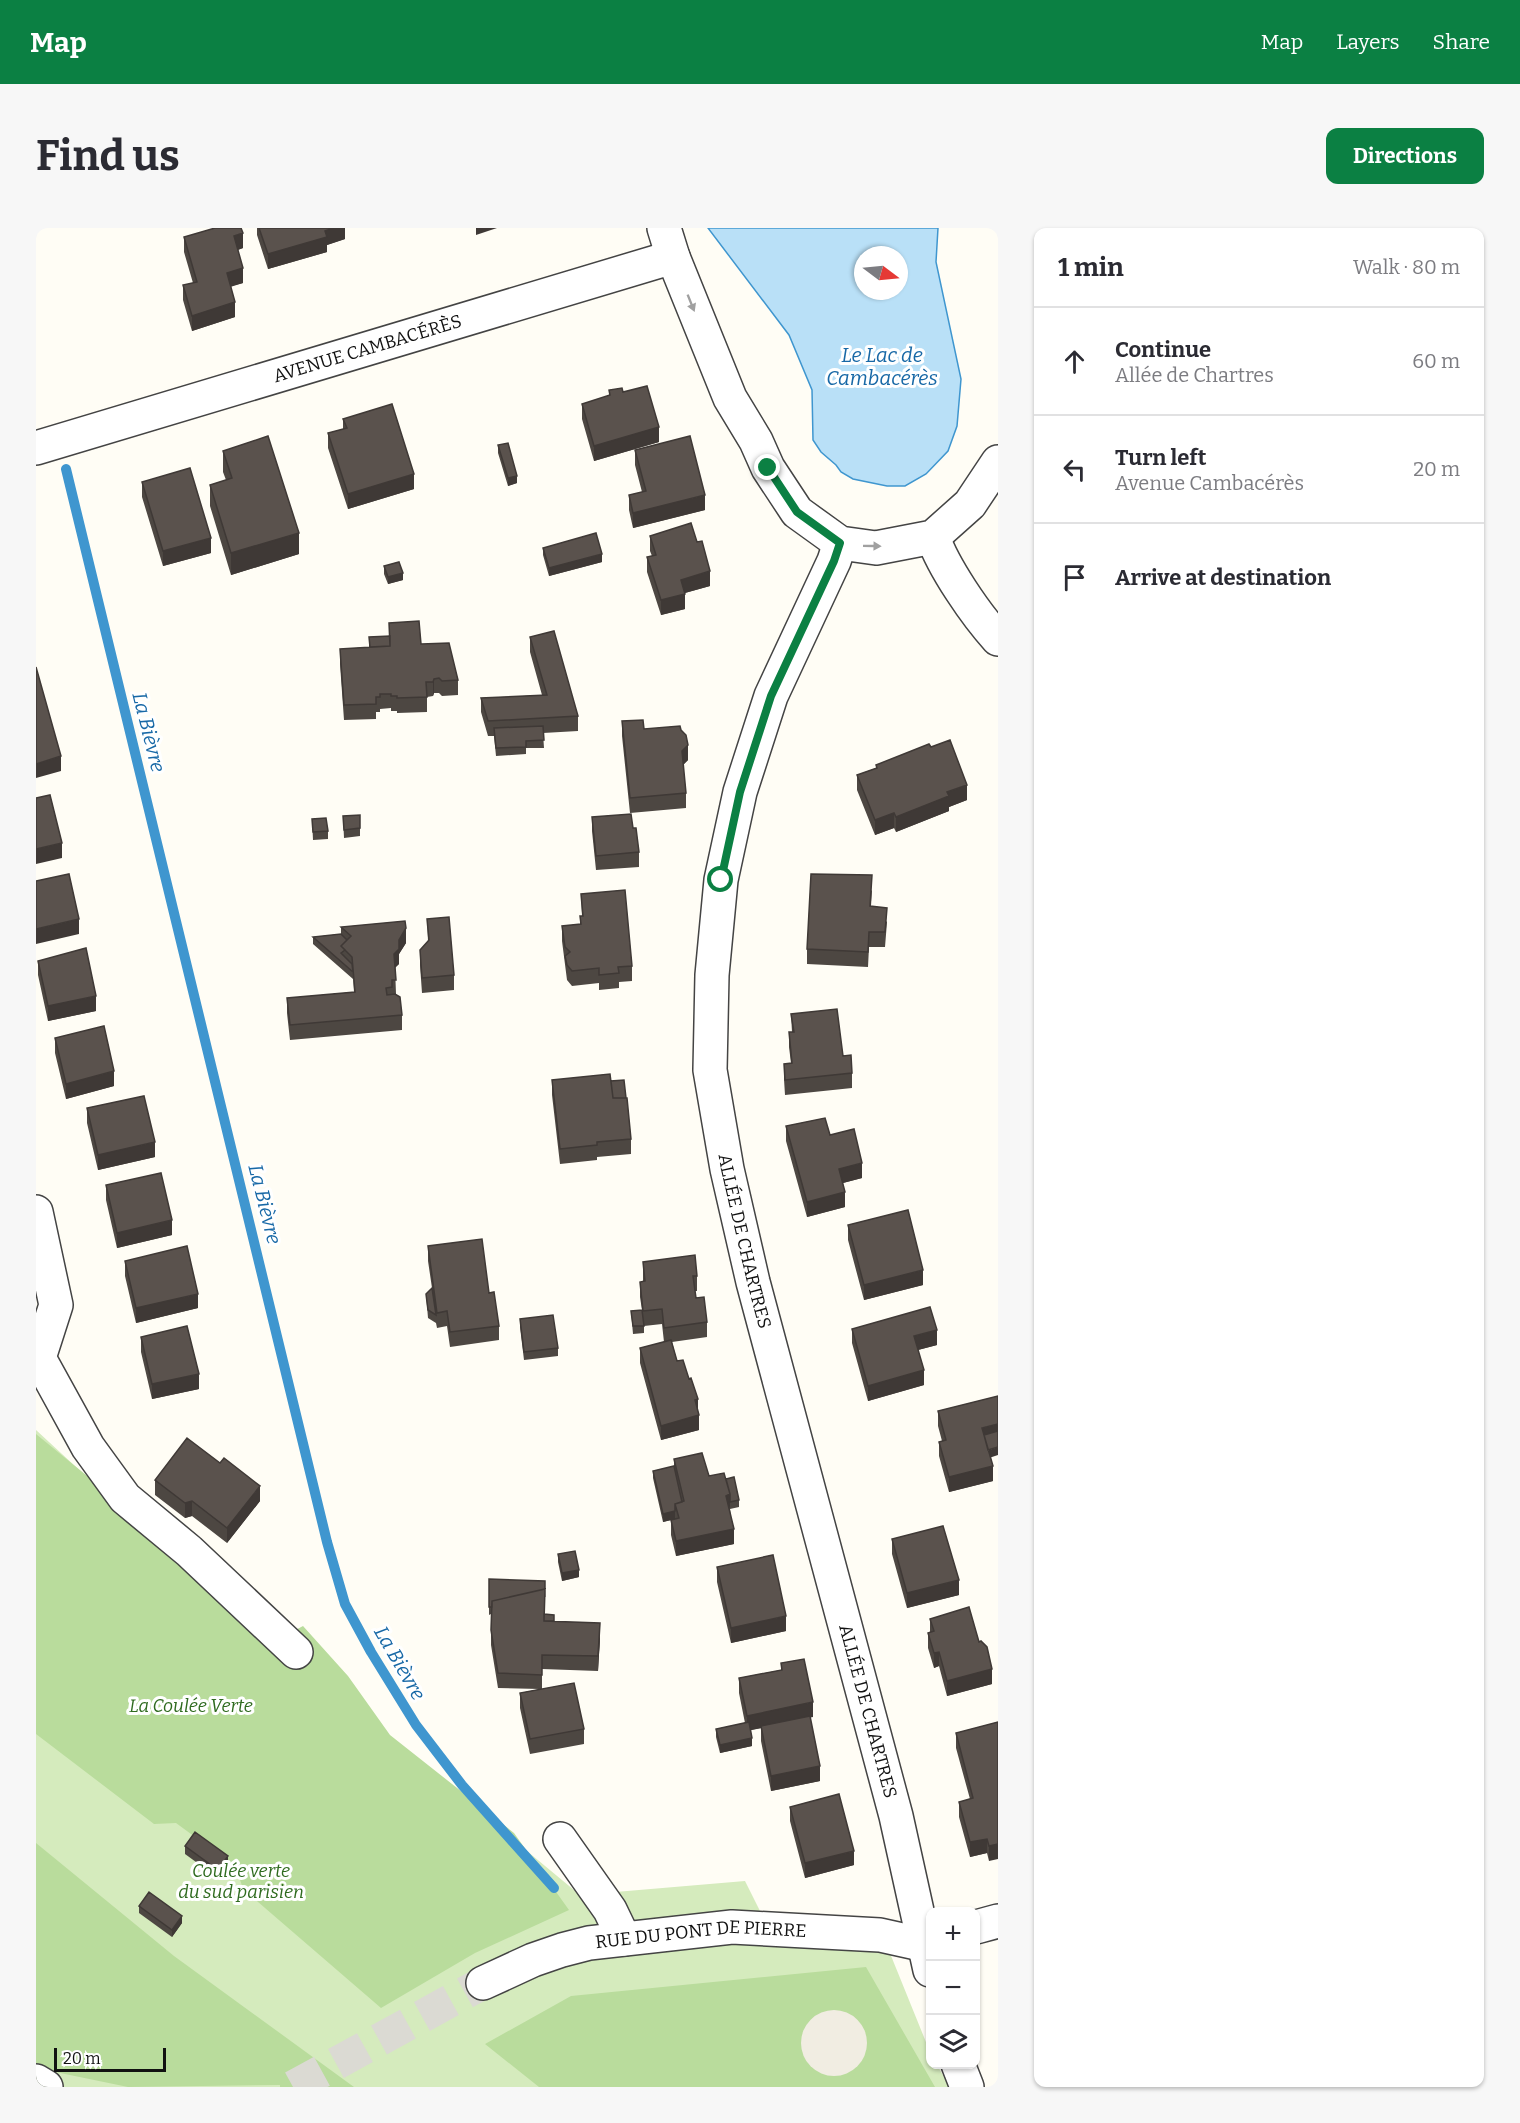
<!DOCTYPE html>
<html lang="en">
<head>
<meta charset="utf-8">
<style>
  :root { --surface:#fff; --page:#f7f7f7; --text:#2b2b33; --muted:#7c7c81; --line:#e1e1e2; --accent:#0b8043 }
  body { margin:0; font-family:Bitter,serif; background:var(--page); color:var(--text) }
  .controls { position:absolute; right:18px; bottom:18px; display:grid; overflow:hidden; border-radius:12px; box-shadow:0 2px 4px #0004 }
  .controls button { width:54px; height:54px; display:grid; place-items:center; padding:0; border:0; border-bottom:2px solid var(--line); background:var(--surface); color:var(--text); font:30px sans-serif }
  .compass { position:absolute; left:818px; top:18px; width:54px; height:54px; border-radius:50%; background:var(--surface); box-shadow:0 2px 4px #0004; rotate:106deg }
  .scale { position:absolute; left:18px; bottom:15px; width:112px; box-sizing:border-box; padding-left:6px; border:3px solid #111; border-top:0; font-size:16px; line-height:21px; white-space:nowrap; color:#111; -webkit-text-stroke:4px #fff; paint-order:stroke }
  .stop { position:absolute; width:18px; height:18px; margin:-14px; border:4px solid #0b8043; border-radius:50%; background:#fff }
  .stop.end { background:#0b8043; border-color:#fff; box-shadow:0 2px 6px #0008 }
  .list { margin:0; padding:0; list-style:none }
  h2 { display:flex; justify-content:space-between; align-items:center; height:78px; margin:0; padding:0 24px; font-size:26px }
  h2 small { font-size:20px; font-weight:400; color:var(--muted) }
  .list li { display:grid; grid-template-columns:39px 1fr auto; gap:18px; align-items:center; box-sizing:border-box; height:108px; padding:0 24px; border-top:2px solid var(--line) }
  .list b { display:block; font-size:22px; white-space:nowrap }
  .list p { margin:0; font-size:20px; white-space:nowrap; color:var(--muted) }
  .list em { font-size:20px; font-style:normal; color:var(--muted) }
  .icon { flex:none; width:33px; height:33px; fill:none; stroke:currentColor; stroke-width:2; stroke-linecap:round; stroke-linejoin:round }
  .map { position:relative; flex:none; width:962px; height:1859px; overflow:hidden; border-radius:12px }
  header { display:flex; align-items:center; gap:36px; box-sizing:border-box; height:84px; padding:0 30px; background:var(--accent); color:#fff }
  header strong { font-size:28px }
  nav { display:flex; gap:33px; margin-inline-start:auto; font-size:21px }
  .intro { display:flex; align-items:center; justify-content:space-between; box-sizing:border-box; height:144px; padding:0 36px }
  h1 { margin:0; font-size:42px }
  .button { padding:15px 27px; border-radius:12px; background:var(--accent); color:#fff; font-size:21px; font-weight:700 }
  main { display:flex; gap:36px; padding:0 36px }
  aside { flex:1; background:var(--surface); border-radius:12px; box-shadow:0 2px 4px #0004 }
  .map>svg:first-child { display:block }
  .green { fill:#d5ebbd }
  .forest { fill:#b9dc9c }
  .plaza { fill:#f1ede2 }
  .water { fill:#b9e0f7; stroke:#3f96cf; stroke-width:1.5; fill-rule:evenodd }
  .lines { fill:none; stroke-linecap:round; stroke-linejoin:round }
  .stream { stroke:#3f96cf; stroke-width:10 }
  .minor-tunnel { stroke:#dbdad3; stroke-width:33; stroke-dasharray:33 16; stroke-linecap:butt }
  .minor-casing { stroke:#444; stroke-width:36 }
  .minor { stroke:#fff; stroke-width:33 }
  .wall { fill:#4d4742 }
  .shaded-wall { fill:#3f3936 }
  .building { fill:#5a524d; stroke:#3f3936; stroke-width:1.5 }
  .oneway { fill:#a0a0a0 }
  .route { stroke:#0b8043; stroke-width:8 }
  .labels { text-anchor:middle; dominant-baseline:central; stroke-width:6; stroke-linejoin:round; paint-order:stroke }
  .street-label { font-size:18px; fill:#111; stroke:#fff }
  .park-label { font-size:18px; font-style:italic; fill:#2f6b1f; stroke:#fff }
  .water-label { font-size:20px; font-style:italic; fill:#1768a6; stroke:#fff }
</style>
</head>
<body>
<header>
<strong>Map</strong>
<nav><a>Map</a><a>Layers</a><a>Share</a></nav>
</header>
<div class="intro"><h1>Find us</h1><a class="button">Directions</a></div>
<main>
<div class="map">
<svg width="962" height="1859" viewBox="0 0 962 1859">
  <rect width="100%" height="100%" fill="#fffdf5"/>
  <path class="green" d="M0,1202L144,1335L544,1667L709,1653L736,1707L845,1703L894,1824V1836L901,1837L914,1859H0Z"/>
  <path class="forest" d="M0,1206L156,1334L254,1405L267,1398L312,1448L354,1507L478,1605L533,1682L439,1725L345,1780L207,1661L200,1639L140,1595L118,1596L0,1506Z
    M0,1615L138,1728L318,1859H244V1857L92,1859L0,1840Z
    M830,1739L899,1859H503L449,1816L535,1768Z"/>
  <path class="plaza" d="M765 1815a33 33 0 1 1 66 0a33 33 0 1 1-66 0Z"/>
  <path class="water" d="M672,0H902L900,34L925,151L921,198L912,223L890,246L869,258H851L817,251L805,244L800,237L785,224L777,212L776,162L753,107ZM827,27H863V63H827Z"/>
  <g class="lines">
    <path class="stream" d="M30,241L291,1314L309,1376L335,1424L380,1497L426,1557L518,1660"/>
    <path class="minor-tunnel" d="M257,1859L447,1755"/>
    <g class="minor-casing">
      <g id="minor">
        <path d="M628,0L637,29L694,170L720,213L732,240L761,284L804,315L840,320L897,309L934,276L962,234"/>
        <path id="s1" d="M0,220L637,29"/>
        <path d="M897,309C907,339 940,387 962,411"/>
        <path id="s2" d="M804,315L798,333L735,468L704,564L685,652L676,747L674,842L691,941L717,1054L860,1588L894,1742"/>
        <path d="M0,984L20,1077L3,1130L52,1219L89,1270L153,1323L260,1424"/>
        <path d="M524,1611L574,1682L588,1711"/>
        <path d="M940,1699L962,1693"/>
        <path id="s3" d="M447,1755L497,1732L526,1722L553,1715L696,1699L844,1707L889,1717"/>
        <path d="M922,1836L931,1859"/>
        <path d="M0,1853L10,1859"/>
      </g>
    </g>
    <use href="#minor" class="minor"/>
  </g>
  <path class="wall" d="M221,0H309V11L291,17V24L232,41L221,7Z
    M148,9L207,20L202,22L207,55L195,58L199,89L156,103L147,72V57L157,55L148,24Z
    M573,162L587,164L623,214L558,233L546,191V176L573,168Z
    M307,191L378,261L312,281L292,220V205L307,201Z
    M462,217L481,255L472,258L462,225Z
    M599,222L669,282L597,300L593,282V267L606,264L599,237Z
    M187,223L263,326L195,347L174,278V257L190,252L187,244Z
    M106,254L175,325L127,338L106,269Z
    M614,308L674,358L649,365V381L625,387L611,344V329L616,328L614,323Z
    M507,320L566,334L513,348L507,327Z
    M348,338L367,352L352,356L348,346Z
    M353,395L385,416L422,452V467L406,468L403,465H398L397,468L391,469V484L361,485V483H355V480L344,481V484H340V491L308,492L304,436V421L333,419V409L353,408Z
    M494,409L542,488V503L507,505L508,520H490V526L460,528L458,508H452L445,484V470L506,467L494,424Z
    M586,493L608,501L652,532L647,537L650,565V580L594,585L586,508Z
    M840,537L931,572L913,579V583L860,604L858,600L839,607L821,562V547L840,540Z
    M324,587V608L308,610L307,588Z
    M556,589L597,600L603,624V639L560,642L556,603Z
    M276,591L292,603V611L277,612Z
    M836,662L835,678L851,694L849,719H833L832,739L771,736V721Z
    M545,666L596,738V753L583,754V760L563,762V755L536,758L531,752L526,713V698L544,696V688H546Z
    M391,691L418,747V762L386,765L384,737V722L392,713Z
    M305,699L370,715L363,726V736L359,739L360,766L359,767L366,787V802L254,812L251,785V770L318,764L317,749V751L277,716V709L305,706Z
    M2,733L60,783L12,793L2,747Z
    M755,786L807,828L816,845V860L749,867L748,851V836L755,835L753,819V804H756Z
    M19,810L78,858L30,871L19,825Z
    M516,852L575,853L595,911V926L561,929V932L524,936L516,867Z
    M51,880L119,929L62,942L51,895Z
    M750,898L794,907L826,950L807,955L809,979L771,989L750,913Z
    M70,957L136,1007L81,1020L70,972Z
    M812,997L887,1057L828,1072L812,1012Z
    M392,1018L453,1065L463,1098V1112L414,1119L411,1098L401,1100L400,1095L392,1090L390,1066L396,1060L392,1033Z
    M89,1033L162,1080L100,1095L89,1048Z
    M607,1034L661,1048V1063H659L660,1070L671,1094V1109L636,1114L641,1133L662,1183L663,1202L625,1212L604,1135V1120L628,1114L626,1096L608,1098V1105L597,1106L595,1083L606,1082L604,1069V1054H607Z
    M484,1091L522,1120V1128L488,1132L484,1099Z
    M816,1101L901,1117L882,1122L888,1157L832,1173L816,1115Z
    M105,1109L163,1161L116,1171L105,1124Z
    M902,1183L954,1230L957,1253L913,1264L903,1228V1214L906,1213L902,1198Z
    M638,1231L673,1248L690,1251L703,1272V1279L694,1281L698,1316L640,1328L635,1307V1292L639,1291L627,1294L617,1250V1243L638,1238Z
    M184,1235L224,1273L191,1315L156,1288L149,1290L119,1267V1252Z
    M856,1311L923,1367L871,1380L856,1326Z
    M522,1326L543,1349L526,1353L522,1334Z
    M681,1339L750,1403L695,1415L681,1354Z
    M453,1351L518,1393L564,1410L562,1443L506,1441V1461L548,1501V1516L494,1526L484,1480V1465L504,1461L462,1460L455,1417V1386L453,1387Z
    M894,1391L943,1414L956,1456L911,1468L903,1438L898,1440L892,1420V1405H894Z
    M745,1435L777,1489H774L784,1553L735,1563L725,1513V1500L714,1502L716,1518L684,1525L680,1509V1501L709,1495L703,1465V1450L745,1442Z
    M962,1494L953,1633L951,1625L934,1629L923,1589V1574L934,1571L920,1520V1505Z
    M754,1579L818,1637L769,1650L754,1593Z
    M149,1618L192,1636L182,1650L149,1626Z
    M103,1678L146,1695L136,1709L103,1685Z"/>
  <path class="shaded-wall" d="M297,0H309V11L291,17V24L232,41V26Z
    M440,0H461L440,7Z
    M207,5V20L198,23V8Z
    M207,40V55L191,60V45Z
    M199,74V89L156,103V88Z
    M623,199V214L558,233V218Z
    M378,246V261L312,281V266Z
    M481,248V255L472,258V250Z
    M669,267V282L597,300V285Z
    M263,305V326L195,347V325Z
    M175,310V325L127,338V323Z
    M566,326V334L513,348V340Z
    M674,343V358L645,366V352Z
    M367,345V352L352,356V349Z
    M649,366V381L625,387V372Z
    M398,451V465L397,468V454Z
    M652,517V532L646,538V523Z
    M25,528V543L0,550V536Z
    M931,557V572L913,579V583L860,604V589L911,564Z
    M858,585V600L839,607V592Z
    M26,615V630L0,636V621Z
    M43,691V706L0,716V701Z
    M370,700V715L363,726V736L358,741V726L363,712Z
    M60,768V783L12,793V778Z
    M78,843V858L30,871V856Z
    M119,914V929L62,942V927Z
    M826,935V950L803,956V941Z
    M809,964V979L771,989V974Z
    M136,992V1007L81,1020V1005Z
    M887,1042V1057L828,1072V1057Z
    M162,1066V1080L100,1095V1080Z
    M901,1102V1117L878,1123V1108Z
    M888,1142V1157L832,1173V1158Z
    M163,1146V1161L116,1171V1156Z
    M662,1171V1186L659,1172Z
    M663,1187V1202L625,1212V1198Z
    M962,1196V1211L948,1215L946,1200Z
    M962,1219V1227L950,1231V1223Z
    M957,1238V1253L913,1264V1249Z
    M224,1258V1273L191,1315V1300Z
    M694,1266V1281L690,1268Z
    M156,1273V1288L149,1290V1275Z
    M639,1283V1291L627,1294V1286Z
    M698,1301V1316L640,1328V1313Z
    M543,1342V1349L526,1353V1345Z
    M923,1352V1367L871,1380V1365Z
    M750,1388V1403L695,1415V1400Z
    M564,1395V1410L562,1443V1428Z
    M903,1424V1438L898,1440V1425Z
    M956,1441V1456L911,1468V1453Z
    M777,1474V1489L711,1503V1488Z
    M716,1510V1518L684,1525V1517Z
    M784,1538V1553L735,1563V1548Z
    M951,1611V1625L934,1629V1614Z
    M962,1616V1631L953,1633V1618Z
    M818,1623V1637L769,1650V1635Z
    M192,1628V1636L182,1650V1642Z
    M146,1688V1695L136,1709V1702Z"/>
  <path class="building" d="M179,0H205L207,5L198,8L207,40L191,45L199,74L156,88L147,57L161,54L148,9Z
    M223,0H297L289,3L291,9L232,26Z
    M611,158L623,199L558,218L546,176L574,167L573,162L586,160L587,164Z
    M356,176L378,246L312,266L292,205L311,200L307,191Z
    M232,208L263,305L195,325L174,257L196,250L187,223Z
    M654,208L669,267L597,285L593,267L610,263L599,222Z
    M472,215L481,248L472,250L462,217Z
    M154,240L175,310L127,323L106,254Z
    M655,295L661,314L666,313L674,343L645,352L649,366L625,372L611,329L620,327L614,308Z
    M560,305L566,326L513,340L507,320Z
    M363,334L367,345L352,349L348,338Z
    M383,393L385,416L413,415L422,452L406,453L403,450L398,451L397,454H390L391,469L361,470V468H355V466H344V469H340V476L308,477L304,421L354,418L353,395Z
    M518,403L542,488L452,493L445,470L511,467L494,409Z
    M354,408V418L334,419L333,409Z
    M0,439L25,528L0,536Z
    M607,492L608,501L644,498L645,502L650,507L652,517L646,523L650,565L594,570L586,493Z
    M507,498L508,512L490,513V519L460,520L458,500Z
    M914,512L931,557L911,564L913,568L860,589L858,585L839,592L821,547L841,540L840,537L893,516L895,519Z
    M14,567L26,615L0,621V570Z
    M595,586L597,600H600L603,624L560,628L556,589Z
    M324,587V600L308,602L307,588Z
    M290,590L292,603L277,604L276,591Z
    M33,646L43,691L0,701V653Z
    M775,646L836,647L834,678L851,680L849,704H833L832,724L771,721Z
    M589,662L596,738L582,739L583,745L563,747V740L536,743L531,737L529,728L534,724L529,719L526,698L545,696L544,688H547L545,666Z
    M413,689L418,747L386,750L384,722L393,712L391,691Z
    M369,693L370,700L363,712V721L358,726L360,752H356V759L350,760L351,767L359,766L364,769L366,787L254,797L251,770L319,764L316,729L305,718L315,708L305,699Z
    M305,706L311,712L305,718L309,722L305,725L316,736L317,744L277,709Z
    M50,720L60,768L12,778L2,733Z
    M801,781L807,828L815,827L816,845L749,852L748,836L756,835L753,804H758L755,786Z
    M68,798L78,843L30,856L19,810Z
    M574,846L577,870H591L595,911L561,914V917L524,921L516,852Z
    M588,852L590,870H577L575,853Z
    M108,868L119,914L62,927L51,880Z
    M789,890L794,907L818,901L826,935L803,941L809,964L771,974L750,898Z
    M125,945L136,992L81,1005L70,957Z
    M872,982L887,1042L828,1057L812,997Z
    M446,1011L453,1065L458,1064L463,1098L414,1104L411,1083L401,1085L392,1018Z
    M151,1018L162,1066L100,1080L89,1033Z
    M659,1027L661,1048H657L660,1070L668,1069L671,1094L628,1100L626,1081L607,1083L604,1054L609,1053L607,1034Z
    M396,1060L400,1087L392,1082L390,1066Z
    M894,1079L901,1102L878,1108L888,1142L832,1158L816,1101Z
    M606,1082L608,1098H597L595,1083Z
    M517,1087L522,1120L488,1124L484,1091Z
    M151,1098L163,1146L116,1156L105,1109Z
    M635,1112L641,1133L647,1132L653,1151L655,1150L662,1171L659,1172L663,1187L625,1198L604,1120Z
    M962,1168V1196L946,1200L957,1238L913,1249L903,1214L910,1212L902,1183Z
    M962,1203V1219L952,1222L948,1207Z
    M151,1210L184,1235L188,1230L224,1258L191,1300L156,1273L149,1275L119,1252Z
    M666,1225L673,1248L688,1245L694,1266L690,1268L698,1301L640,1313L635,1292L643,1290L639,1276L648,1273L638,1231Z
    M638,1238L646,1274L639,1276V1283L627,1286L617,1243Z
    M698,1249L703,1272L694,1274V1266L690,1251Z
    M907,1298L923,1352L871,1365L856,1311Z
    M539,1323L543,1342L526,1345L522,1326Z
    M737,1327L750,1388L695,1400L681,1339Z
    M453,1351L509,1353V1369V1361L456,1373V1379H453Z
    M509,1361L508,1393L564,1395L562,1428L506,1427V1447L462,1445L455,1402L456,1373Z
    M933,1379L943,1414L945,1413L951,1419L956,1441L911,1453L903,1424L898,1425L892,1405L898,1403L894,1391Z
    M508,1386L518,1387V1393H508Z
    M768,1431L777,1474L711,1488L703,1450L746,1442L745,1435Z
    M538,1455L548,1501L494,1511L484,1465Z
    M774,1488L784,1538L735,1548L725,1498Z
    M713,1494L716,1510L684,1517L680,1501Z
    M962,1494V1616L953,1618L951,1611L934,1614L923,1574L937,1570L920,1505Z
    M803,1566L818,1623L769,1635L754,1579Z
    M159,1604L192,1628L182,1642L149,1618Z
    M113,1664L146,1688L136,1702L103,1678Z"/>
  <defs><path id="oneway-solid" d="M-6-.8H1V-3.2L6.5 0L1 3.2V.8H-6Z" transform="scale(1.5)"/></defs>
  <g class="oneway">
    <use href="#oneway-solid" transform="translate(655 75) rotate(68)"/>
    <use href="#oneway-solid" transform="translate(836 318) rotate(1)"/>
  </g>
  <g class="lines">
    <path class="route" d="M685,652L704,564L735,468L798,333L804,315L761,284L732,240"/>
  </g>
  <g class="labels">
    <g class="street-label">
      <text stroke="none"><textPath href="#s1" startOffset="346">AVENUE CAMBACÉRÈS</textPath></text>
      <text stroke="none"><textPath href="#s2" startOffset="724">ALLÉE DE CHARTRES</textPath></text>
      <text stroke="none"><textPath href="#s2" startOffset="1210">ALLÉE DE CHARTRES</textPath></text>
      <text stroke="none"><textPath href="#s3" startOffset="226">RUE DU PONT DE PIERRE</textPath></text>
    </g>
    <g class="park-label">
      <text x="155" y="1478">La Coulée Verte</text>
      <text x="205" y="1643">Coulée verte<tspan x="205" dy="21">du sud parisien</tspan></text>
    </g>
    <g class="water-label">
      <text x="846" y="127">Le Lac de<tspan x="846" dy="23">Cambacérès</tspan></text>
      <text transform="translate(113 504) rotate(76)">La Bièvre</text>
      <text transform="translate(229 976) rotate(76)">La Bièvre</text>
      <text transform="translate(364 1435) rotate(60)">La Bièvre</text>
    </g>
  </g>
</svg>
<div class="controls">
<button>+</button>
<button>−</button>
<button><svg class="icon" aria-label="layers" viewBox="0 0 24 24"><path d="M12 4l9 5-9 5-9-5zM3 14l9 5 9-5"/></svg></button>
</div>
<svg class="compass" viewBox="-18 -18 36 36"><path d="M0-13l5 13h-10z" fill="#e53935"/><path d="M0 13l5-13h-10z" fill="#7c7c81"/></svg>
<div class="scale">20 m</div>
<div class="stop" style="left:685px;top:652px"></div>
<div class="stop end" style="left:732px;top:240px"></div>
</div>
<aside>
<h2>1 min<small>Walk · 80 m</small></h2>
<ul class="list">
<li><svg class="icon" aria-label="ahead" viewBox="0 0 24 24"><path d="M12 20V5M6 11l6-6 6 6"/></svg><div><b>Continue</b><p>Allée de Chartres</p></div><em>60 m</em></li>
<li><svg class="icon" aria-label="left" viewBox="0 0 24 24"><path d="M17 20v-9H6M10 6l-5 5 5 5"/></svg><div><b>Turn left</b><p>Avenue Cambacérès</p></div><em>20 m</em></li>
<li><svg class="icon" aria-label="arrive" viewBox="0 0 24 24"><path d="M6 21V4h12l-3 4 3 4H6"/></svg><div><b>Arrive at destination</b></div></li>
</ul>
</aside>
</main>
</body>
</html>
